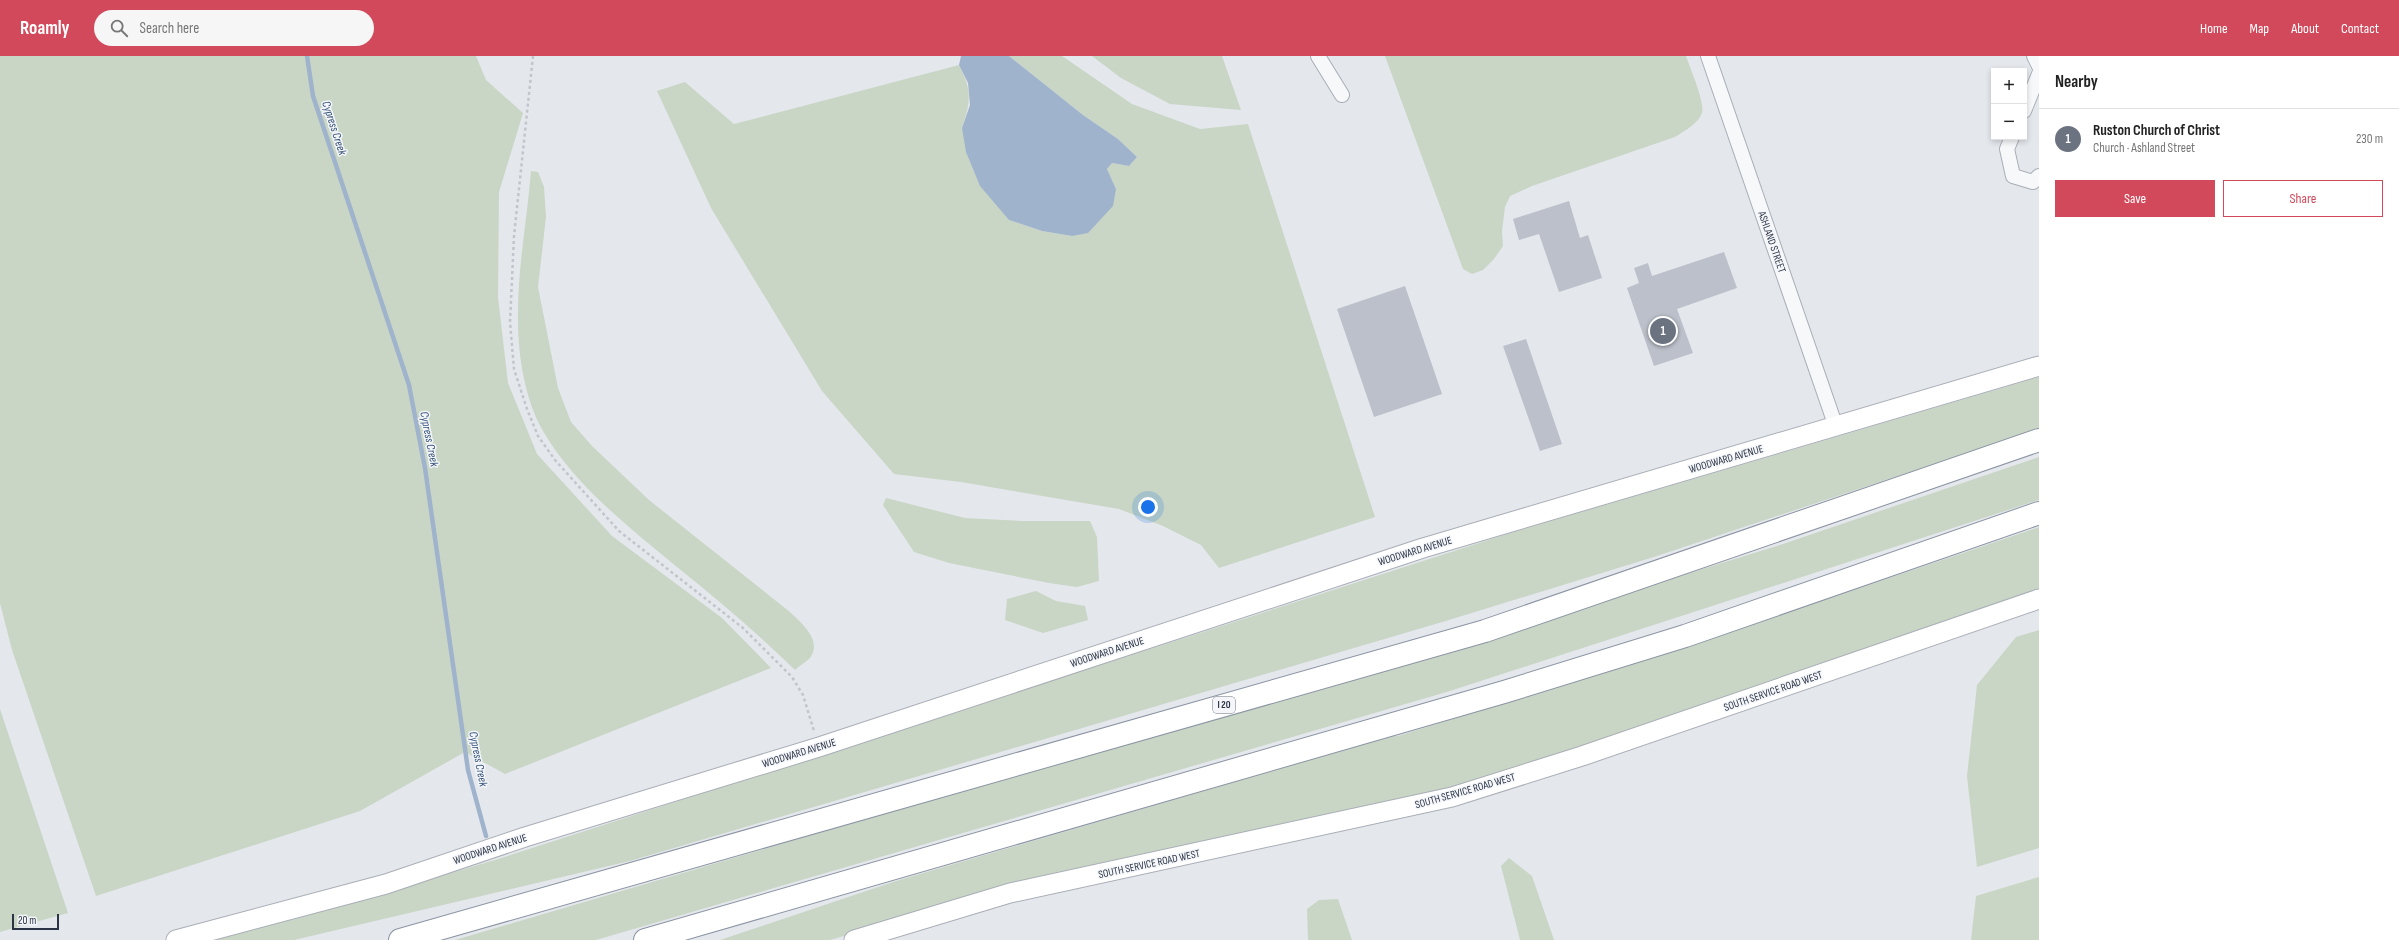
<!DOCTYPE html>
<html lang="en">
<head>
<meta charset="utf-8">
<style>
  :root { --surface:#fff; --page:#f6f6f6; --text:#222; --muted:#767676; --line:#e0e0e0; --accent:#d1495b }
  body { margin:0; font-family:"Sofia Sans Condensed",sans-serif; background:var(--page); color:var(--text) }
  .controls { position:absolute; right:12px; top:12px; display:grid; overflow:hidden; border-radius:0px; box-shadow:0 2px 6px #0003 }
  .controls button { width:36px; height:36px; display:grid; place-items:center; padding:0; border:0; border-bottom:1px solid var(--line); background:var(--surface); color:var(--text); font:20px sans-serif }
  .scale { position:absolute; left:12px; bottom:10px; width:47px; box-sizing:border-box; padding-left:4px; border:2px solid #2b3445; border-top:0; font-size:11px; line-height:14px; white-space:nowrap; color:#2b3445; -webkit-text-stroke:3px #f4f6f9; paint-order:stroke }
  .you { position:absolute; left:1148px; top:451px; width:14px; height:14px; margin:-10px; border:3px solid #fff; border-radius:50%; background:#1a73e8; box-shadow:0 0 0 6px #1a73e833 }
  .badge { display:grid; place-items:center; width:26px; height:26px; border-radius:50%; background:var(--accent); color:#fff; font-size:13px; font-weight:700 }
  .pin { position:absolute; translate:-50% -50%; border:2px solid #fff; box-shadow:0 1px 4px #0006 }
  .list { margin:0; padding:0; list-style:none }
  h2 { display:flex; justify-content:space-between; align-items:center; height:52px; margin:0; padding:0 16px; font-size:17px }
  h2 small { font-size:13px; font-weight:400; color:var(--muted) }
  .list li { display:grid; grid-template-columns:26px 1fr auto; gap:12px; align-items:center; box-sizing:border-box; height:60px; padding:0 16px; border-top:1px solid var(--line) }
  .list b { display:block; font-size:15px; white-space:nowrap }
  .list p { margin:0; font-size:13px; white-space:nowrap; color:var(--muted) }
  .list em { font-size:13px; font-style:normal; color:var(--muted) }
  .actions { display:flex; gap:8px; padding:12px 16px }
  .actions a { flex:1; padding:9px 0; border:1px solid var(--accent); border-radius:0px; text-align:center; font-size:14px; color:var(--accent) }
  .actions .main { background:var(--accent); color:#fff }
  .icon { flex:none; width:22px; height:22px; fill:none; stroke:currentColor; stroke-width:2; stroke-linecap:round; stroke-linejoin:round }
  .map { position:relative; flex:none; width:2039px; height:884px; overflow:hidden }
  header { display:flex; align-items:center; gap:24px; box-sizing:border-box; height:56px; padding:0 20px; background:var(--accent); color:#fff }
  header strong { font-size:19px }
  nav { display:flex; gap:22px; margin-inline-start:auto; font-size:14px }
  .search { width:280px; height:36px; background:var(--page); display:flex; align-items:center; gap:10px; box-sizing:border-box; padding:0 14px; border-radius:22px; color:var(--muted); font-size:15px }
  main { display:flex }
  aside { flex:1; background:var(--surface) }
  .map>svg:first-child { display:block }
  .green { fill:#c9d6c5 }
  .water { fill:#9fb4cc }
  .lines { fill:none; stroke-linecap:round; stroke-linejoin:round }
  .stream { stroke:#9fb4cc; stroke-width:4.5 }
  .building { fill:#bbc0ca }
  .minor-casing { stroke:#a9aeb7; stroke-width:16 }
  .secondary-casing { stroke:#a9aeb7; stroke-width:21 }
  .motorway-casing { stroke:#8b94a3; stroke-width:24 }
  .path { stroke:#c2c5cb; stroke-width:2.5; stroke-dasharray:3 3; stroke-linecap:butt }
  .minor { stroke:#f7f8fa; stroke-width:14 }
  .secondary { stroke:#fff; stroke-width:19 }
  .motorway { stroke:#fff; stroke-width:22 }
  .labels { text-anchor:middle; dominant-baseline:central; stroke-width:3; stroke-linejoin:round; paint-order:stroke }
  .shield { fill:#f4f6f9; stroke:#676e7b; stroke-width:1 }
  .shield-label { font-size:10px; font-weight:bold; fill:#2b3445 }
  .street-label { font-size:11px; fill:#2b3445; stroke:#f4f6f9 }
  .water-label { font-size:12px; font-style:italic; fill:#34527a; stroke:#f4f6f9 }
</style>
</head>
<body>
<header>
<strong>Roamly</strong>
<div class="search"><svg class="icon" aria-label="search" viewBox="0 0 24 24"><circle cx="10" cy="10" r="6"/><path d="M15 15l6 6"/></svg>Search here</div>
<nav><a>Home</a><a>Map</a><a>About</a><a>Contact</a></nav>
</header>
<main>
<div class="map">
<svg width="2039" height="884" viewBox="0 0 2039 884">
  <rect width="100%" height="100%" fill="#e4e7ec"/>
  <path class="green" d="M0,0H476L486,24L523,57L499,136L498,241L508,327L537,398L612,480L722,562L771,612L505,718L465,696L360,755L96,840L12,594L0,547Z
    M1009,0H1062L1132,48L1200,73L1248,68L1375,461L1219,512L1201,489L1163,470L1119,453L961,426L894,418L822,335L711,152L657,35L685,26L734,68L959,9C972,34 971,45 962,72L1009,164L1042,175L1072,180L1116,133L1107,113L1112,107L1129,110L1137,101L1118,83L1083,59Z
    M1092,0H1222L1241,54L1170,48L1121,22Z
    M1686,0C1690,12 1705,46 1702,57C1698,68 1684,75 1675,81L1532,130L1510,140L1505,151L1502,175L1503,190L1494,203L1483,214L1472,218L1463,213L1385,0Z
    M531,115L538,116L544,131L546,161L538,231L558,332L571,366L592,390L649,444L790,556C801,567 823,584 810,602C806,606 799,610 795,614C757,577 718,544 677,511C629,471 575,430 543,375C525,344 518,300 518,265C517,215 527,165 531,115Z
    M2039,321V373L1657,500L1449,564L630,805L294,884H209L299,862L495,804L1510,477Z
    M2039,401V444L1450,635L596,884H455L1441,594L1780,489Z
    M886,442L965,462L1021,465H1090L1097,481L1099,525L1077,531L1049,527L949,507L914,496L883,449Z
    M2039,471V534L1642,673L1469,727L1364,755L987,838L830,884H720L896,825L1392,680H1398L1731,576Z
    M1036,535L1056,545L1085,550L1088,564L1043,577L1005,564L1007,543Z
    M2039,574V792L1977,811L1967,720L1977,629L2016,581Z
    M0,653L68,857L0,876Z
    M1509,802L1532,820L1554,884H1520L1501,810Z
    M2039,821V884H1971L1976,840Z
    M1338,843L1352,884H1308L1307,853L1319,844Z"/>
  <path class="water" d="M961,0H1009L1083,59L1118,83L1137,101L1129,110L1112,107L1107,113L1116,133L1113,150L1088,177L1072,180L1042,175L1009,164L980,130L966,96L962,72L970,49L968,27L959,9Z"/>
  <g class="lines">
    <path class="stream" d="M307,0L313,40L409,329L425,412L468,714L486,780"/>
  </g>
  <path class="building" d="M1569,145L1580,182L1588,179L1602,222L1559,236L1539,178L1519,184L1513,163Z
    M1724,196L1737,232L1677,253L1693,297L1654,310L1627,232L1639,227L1634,212L1648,207L1652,220Z
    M1405,230L1442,338L1374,361L1337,253Z
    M1526,283L1562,388L1540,395L1503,290Z"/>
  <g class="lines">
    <g class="minor-casing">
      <path id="minor" d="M1318,0L1342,39
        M1708,0L1836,371
        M2034,0L2039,10
        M2024,55L2039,18
        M2012,81L2007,93L2013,120L2033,126L2039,120"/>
    </g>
    <g class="secondary-casing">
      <path id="secondary" d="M176,884L386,828L525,781L819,691L1423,492L2039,310
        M854,884L1010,837L1452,741L1582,700L2039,543"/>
    </g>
    <g class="motorway-casing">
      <path id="motorway" d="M400,884L1485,575L2039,384
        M645,884L1504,636L1685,580L2039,457"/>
    </g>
    <path class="path" d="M533,0L514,180L510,266L514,313L527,353L538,380L555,404L619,475L743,572L792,621L803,639L814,675"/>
    <use href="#minor" class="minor"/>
    <use href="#secondary" class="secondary"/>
    <use href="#motorway" class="motorway"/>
  </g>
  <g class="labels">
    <rect class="shield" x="1213" y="641" width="22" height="16" rx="3"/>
    <g class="shield-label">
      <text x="1224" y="649">I 20</text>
    </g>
    <g class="street-label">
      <text transform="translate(1772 186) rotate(71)">ASHLAND STREET</text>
      <text transform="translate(1726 403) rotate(-16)">WOODWARD AVENUE</text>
      <text transform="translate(1415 495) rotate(-17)">WOODWARD AVENUE</text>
      <text transform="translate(1107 596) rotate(-18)">WOODWARD AVENUE</text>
      <text transform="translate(1773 635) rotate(-19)">SOUTH SERVICE ROAD WEST</text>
      <text transform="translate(799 697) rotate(-17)">WOODWARD AVENUE</text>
      <text transform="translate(1465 735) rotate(-16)">SOUTH SERVICE ROAD WEST</text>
      <text transform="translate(490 793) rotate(-18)">WOODWARD AVENUE</text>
      <text transform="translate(1149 808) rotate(-12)">SOUTH SERVICE ROAD WEST</text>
    </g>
    <g class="water-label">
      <text transform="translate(334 72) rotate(72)">Cypress Creek</text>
      <text transform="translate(429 383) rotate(79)">Cypress Creek</text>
      <text transform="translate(478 703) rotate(79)">Cypress Creek</text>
    </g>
  </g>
</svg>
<div class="controls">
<button>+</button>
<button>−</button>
</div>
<div class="scale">20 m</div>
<div class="you"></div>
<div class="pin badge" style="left:1663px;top:275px;background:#6b7280">1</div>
</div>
<aside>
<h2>Nearby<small></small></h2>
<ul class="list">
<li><span class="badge" style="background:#6b7280">1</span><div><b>Ruston Church of Christ</b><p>Church · Ashland Street</p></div><em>230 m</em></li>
</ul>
<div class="actions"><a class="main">Save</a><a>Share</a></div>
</aside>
</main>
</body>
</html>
